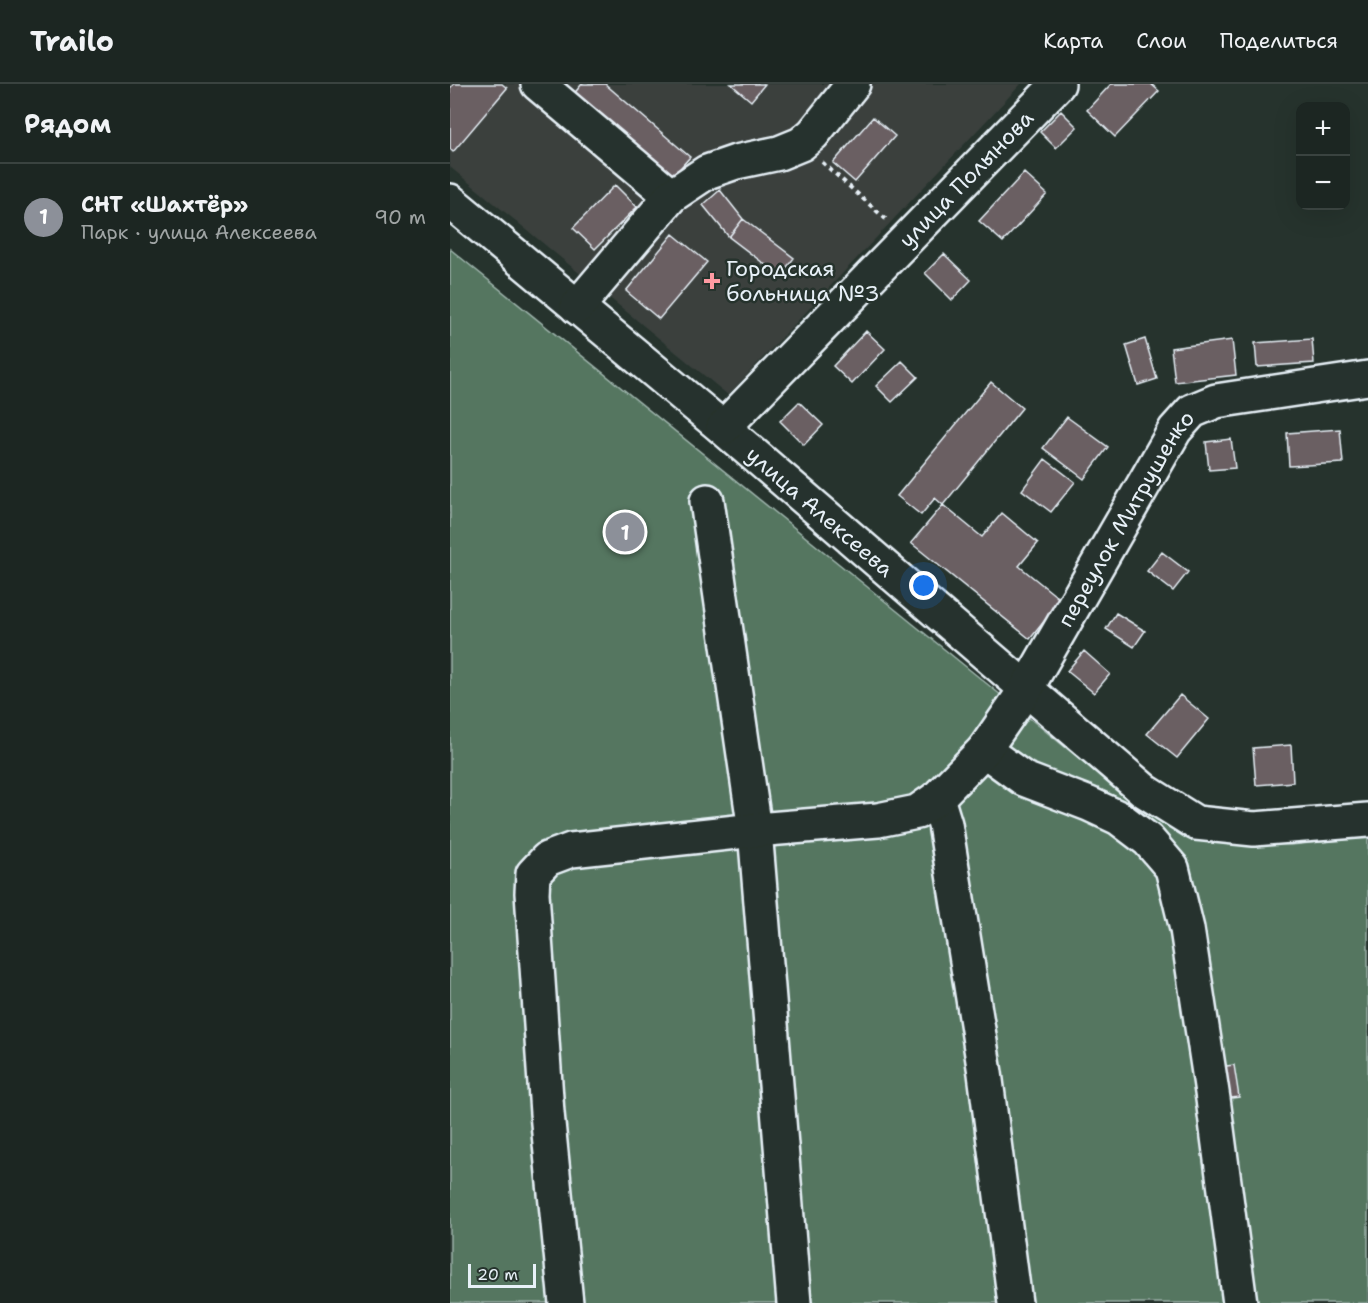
<!DOCTYPE html>
<html lang="ru">
<head>
<meta charset="utf-8">
<style>
  :root { --surface:#1c2622; --page:#29322f; --text:#f1f3f6; --muted:#a0a5a5; --line:#3a4340; --accent:#8c9099 }
  body { margin:0; font-family:"Shantell Sans",sans-serif; background:var(--page); color:var(--text) }
  .controls { position:absolute; right:18px; top:18px; display:grid; overflow:hidden; border-radius:12px; box-shadow:0 6px 24px #0002 }
  .controls button { width:54px; height:54px; display:grid; place-items:center; padding:0; border:0; border-bottom:2px solid var(--line); background:var(--surface); color:var(--text); font:30px sans-serif }
  .scale { position:absolute; left:18px; bottom:15px; width:68px; box-sizing:border-box; padding-left:6px; border:3px solid #e8f1f8; border-top:0; font-size:16px; line-height:21px; white-space:nowrap; color:#e8f1f8; -webkit-text-stroke:4px #26332d; paint-order:stroke }
  .you { position:absolute; left:474px; top:502px; width:21px; height:21px; margin:-15px; border:4px solid #fff; border-radius:50%; background:#1a73e8; box-shadow:0 0 0 9px #1a73e833 }
  .badge { display:grid; place-items:center; width:39px; height:39px; border-radius:50%; background:var(--accent); color:#fff; font-size:20px; font-weight:700 }
  .pin { position:absolute; translate:-50% -50%; border:3px solid #fff; box-shadow:0 2px 6px #0006 }
  .list { margin:0; padding:0; list-style:none }
  h2 { display:flex; justify-content:space-between; align-items:center; height:78px; margin:0; padding:0 24px; font-size:26px }
  h2 small { font-size:20px; font-weight:400; color:var(--muted) }
  .list li { display:grid; grid-template-columns:39px 1fr auto; gap:18px; align-items:center; box-sizing:border-box; height:108px; padding:0 24px; border-top:2px solid var(--line) }
  .list b { display:block; font-size:22px; white-space:nowrap }
  .list p { margin:0; font-size:20px; white-space:nowrap; color:var(--muted) }
  .list em { font-size:20px; font-style:normal; color:var(--muted) }
  .map { position:relative; flex:none; width:918px; height:1219px; overflow:hidden }
  header { display:flex; align-items:center; gap:36px; box-sizing:border-box; height:84px; padding:0 30px; background:var(--surface); border-bottom:2px solid var(--line) }
  header strong { font-size:28px }
  nav { display:flex; gap:33px; margin-inline-start:auto; font-size:21px }
  main { display:flex }
  aside { flex:1; background:var(--surface) }
  .map>svg:first-child { display:block }
  .built { fill:#3a403d }
  .green { fill:#547660; stroke:#9eb4ac; stroke-width:1.5 }
  .building { fill:#6a5e62; stroke:#e8f1f8; stroke-width:1.5 }
  .lines { fill:none; stroke-linecap:round; stroke-linejoin:round }
  .minor-casing { stroke:#e8f1f8; stroke-width:38 }
  .path { stroke:#e8f1f8; stroke-width:4; stroke-dasharray:4.5 4.5; stroke-linecap:butt }
  .minor { stroke:#26332d; stroke-width:33 }
  .poi-dot { fill:#ff9aa2; stroke:#26332d; stroke-width:2 }
  .labels { text-anchor:middle; dominant-baseline:central; stroke-width:5; stroke-linejoin:round; paint-order:stroke }
  .street-label { font-size:22px; fill:#e8f1f8; stroke:#26332d }
  .poi-label { font-size:22px; fill:#e8f1f8; stroke:#26332d; text-anchor:start }
</style>
</head>
<body>
<header>
<strong>Trailo</strong>
<nav><a>Карта</a><a>Слои</a><a>Поделиться</a></nav>
</header>
<main>
<aside>
<h2>Рядом<small></small></h2>
<ul class="list">
<li><span class="badge">1</span><div><b>СНТ «Шахтёр»</b><p>Парк · улица Алексеева</p></div><em>90 m</em></li>
</ul>
</aside>
<div class="map">
<svg width="918" height="1219" viewBox="0 0 918 1219">
  <rect width="100%" height="100%" fill="#26332d"/>
  <filter id="ink" filterUnits="userSpaceOnUse"><feTurbulence type="fractalNoise" baseFrequency=".0167" numOctaves="2"/><feDisplacementMap in="SourceGraphic" scale="12" xChannelSelector="R" yChannelSelector="G"/><feConvolveMatrix kernelMatrix="1 2 1 2 8 2 1 2 1" color-interpolation-filters="sRGB"/></filter>
  <g filter="url(#ink)">
    <path class="built" d="M0,0H571L278,311L0,83Z"/>
    <path class="green" d="M0,165L699,731L764,756L841,761L918,753V1219H0Z"/>
    <path class="building" d="M4,0H52L57,4L3,68L0,65V4Z
      M132,0H155L240,73L215,101L117,18Z
      M281,0H315L301,17Z
      M661,0H701L709,7L665,53L637,26Z
      M611,27L627,43L606,64L590,48Z
      M423,33L445,52L405,98L383,79Z
      M574,89L597,110L553,158L529,137Z
      M165,101L187,123L145,165L123,144Z
      M270,106L293,135L279,153L253,121Z
      M293,135L344,174L330,192L279,153Z
      M223,150L257,178L209,235L176,207Z
      M494,170L521,196L502,216L475,189Z
      M416,247L435,265L402,300L383,282Z
      M695,255L707,295L688,301L676,261Z
      M862,255L864,279L807,283L805,259Z
      M782,256L786,291L725,298L721,264Z
      M452,277L468,293L442,318L426,302Z
      M541,298L572,324L493,421L485,414L471,431L447,412Z
      M349,318L373,341L354,361L330,337Z
      M617,333L658,363L634,395L593,364Z
      M890,345L893,379L839,382L837,349Z
      M781,355L785,384L759,386L756,358Z
      M595,375L625,398L601,428L572,406Z
      M493,421L532,453L552,429L588,459L569,482L611,516L580,555L461,459Z
      M712,468L738,488L723,507L697,487Z
      M666,529L695,547L684,563L656,545Z
      M634,567L660,590L644,609L617,587Z
      M730,611L759,635L727,674L697,650Z
      M841,661L843,698L806,701L803,664Z
      M784,981L789,1013L766,1016L761,984Z"/>
    <g class="lines">
      <g class="minor-casing">
        <g id="minor">
          <path d="M88,0L221,112"/>
          <path id="s1" d="M0,117L273,344L695,707L746,739L804,745L918,736"/>
          <path d="M127,223L221,112L257,88L286,78L329,69L351,60L363,50L403,0"/>
          <path id="s2" d="M273,344L608,0"/>
          <path d="M257,417L305,746L344,1219"/>
          <path d="M534,666L574,695L639,720L669,734L698,756L722,784L737,845L763,1015L790,1219"/>
          <path d="M487,714L495,740L535,989L565,1219"/>
          <path id="s3" d="M116,1219L97,1029L82,809L83,790L97,775L121,766L305,746L428,736L467,728L487,714L534,666L576,605L725,346L742,327L766,317L918,294"/>
        </g>
      </g>
      <path class="path" d="M372,78L438,137"/>
      <use href="#minor" class="minor"/>
    </g>
  </g>
  <path class="poi-dot" d="M259 188h6v6h6v6h-6v6h-6v-6h-6v-6h6z"/>
  <g class="labels">
    <g class="street-label">
      <text stroke="none"><textPath href="#s2" startOffset="348">улица Полынова</textPath></text>
      <text stroke="none"><textPath href="#s1" startOffset="483">улица Алексеева</textPath></text>
      <text stroke="none"><textPath href="#s3" startOffset="1188">переулок Митрушенко</textPath></text>
    </g>
    <g class="poi-label">
      <text x="276" y="184">Городская<tspan x="276" dy="25">больница №3</tspan></text>
    </g>
  </g>
</svg>
<div class="controls">
<button>+</button>
<button>−</button>
</div>
<div class="scale">20 m</div>
<div class="you"></div>
<div class="pin badge" style="left:175px;top:448px">1</div>
</div>
</main>
</body>
</html>
